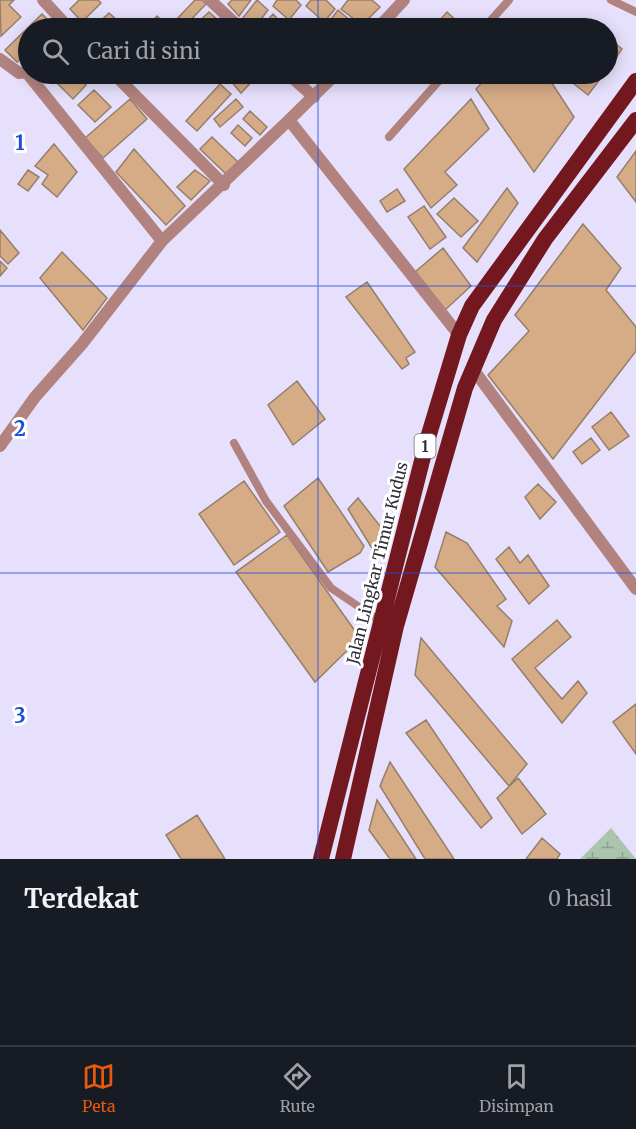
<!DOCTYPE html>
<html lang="id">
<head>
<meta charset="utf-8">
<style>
  :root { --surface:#171b24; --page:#242831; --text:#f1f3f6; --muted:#9ea1a6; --line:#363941; --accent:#ea580c }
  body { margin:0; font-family:Merriweather,serif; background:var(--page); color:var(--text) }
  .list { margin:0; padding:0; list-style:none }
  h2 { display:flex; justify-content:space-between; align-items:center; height:78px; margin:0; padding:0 24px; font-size:26px }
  h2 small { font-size:20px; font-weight:400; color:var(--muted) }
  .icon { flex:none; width:33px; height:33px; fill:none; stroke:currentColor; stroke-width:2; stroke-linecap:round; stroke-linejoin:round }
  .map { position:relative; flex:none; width:636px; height:859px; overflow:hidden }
  .search { position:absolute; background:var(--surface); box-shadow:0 3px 15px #0003; left:18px; right:18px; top:18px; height:66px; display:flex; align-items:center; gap:15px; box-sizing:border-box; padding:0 21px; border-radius:33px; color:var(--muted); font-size:22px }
  .sheet { height:186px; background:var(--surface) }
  nav { display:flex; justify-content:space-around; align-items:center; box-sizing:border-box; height:84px; border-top:2px solid var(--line); background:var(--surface); font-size:16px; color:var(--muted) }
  nav a { display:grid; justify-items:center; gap:3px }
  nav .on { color:var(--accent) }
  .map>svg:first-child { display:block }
  .wetland { fill:url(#wetland-marsh) }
  .building { fill:#d6ac87; stroke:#957f6c; stroke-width:1.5 }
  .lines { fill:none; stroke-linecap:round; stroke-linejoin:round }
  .service { stroke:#b1827e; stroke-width:8 }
  .minor { stroke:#b1827e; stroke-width:12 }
  .trunk { stroke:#72181e; stroke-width:16 }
  .grid { fill:none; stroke:#1d4ed8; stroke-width:1.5; stroke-opacity:0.55 }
  .labels { text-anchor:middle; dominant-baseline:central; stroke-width:6; stroke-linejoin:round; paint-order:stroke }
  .shield { fill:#fff; stroke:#6f6d74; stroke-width:1.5 }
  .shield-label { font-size:15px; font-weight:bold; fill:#312e39 }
  .street-label { font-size:16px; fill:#312e39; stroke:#fff }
  .grid-label { font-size:20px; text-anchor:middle; font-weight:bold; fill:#1d4ed8; stroke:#fff; stroke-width:6; stroke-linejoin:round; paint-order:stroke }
</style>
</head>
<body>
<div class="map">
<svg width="636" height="859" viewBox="0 0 636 859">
  <defs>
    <pattern id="wetland-marsh" width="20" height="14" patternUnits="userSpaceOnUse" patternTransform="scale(1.5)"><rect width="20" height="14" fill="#aac4ad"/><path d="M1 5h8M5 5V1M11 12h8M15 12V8" fill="none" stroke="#8ba08e"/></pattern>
  </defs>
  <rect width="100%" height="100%" fill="#e6e0fc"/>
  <path class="wetland" d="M611,828L636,859H580Z"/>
  <path class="building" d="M0,0H14L9,5L21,17L1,36Z
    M79,0H98L101,3L82,22L70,9Z
    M195,0H202L206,4L183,28L175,21Z
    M232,0H251L239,16L228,4Z
    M257,0L268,10L255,27L242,19Z
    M277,0H296L301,5L289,20L273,6Z
    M311,0H326L335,9L324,22L306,6Z
    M348,0H372L380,7L362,25L341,9Z
    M338,10L359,28H327L325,27Z
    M209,12L220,22L214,28H192Z
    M447,12L461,25L458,28H433Z
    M109,13L118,21L110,28H93Z
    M42,14L56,28H28V59L25,63L21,59L17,62L5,50Z
    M273,14L286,28H260Z
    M157,16L169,27L146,28Z
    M608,38L622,49L608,69Z
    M67,74H74L86,85L73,99L58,84Z
    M225,74H259L241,93Z
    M299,74H319L312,83Z
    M490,74H546L574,117L534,172L476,89Z
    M574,74H604L588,95L569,80Z
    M220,84L231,94L197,131L186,121Z
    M94,90L111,107L95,122L78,105Z
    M130,99L147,119L103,158L85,138Z
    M236,99L243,107L220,127L214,119Z
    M471,99L489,129L445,172L457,185L431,208L404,169Z
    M250,111L267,127L260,135L243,119Z
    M238,125L252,138L245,146L231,133Z
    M212,137L238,162L226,174L200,149Z
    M54,144L77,172L57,197L42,184L48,175L35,166Z
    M134,149L185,206L166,225L116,172Z
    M636,151V202L617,177Z
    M28,170L39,177L28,191L18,184Z
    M195,170L210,181L191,200L177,187Z
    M507,188L518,203L477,262L463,248Z
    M397,189L405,201L387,212L380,201Z
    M454,198L478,221L461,237L437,214Z
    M424,206L446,237L430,249L408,217Z
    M583,224L621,268L606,290L636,327V351L553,459L488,375L529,331L515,315Z
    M0,230L19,253L8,264L0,256Z
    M443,248L471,286L444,311L415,272Z
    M62,252L107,298L83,330L40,278Z
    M0,261L7,268L0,276Z
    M367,282L415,352L406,358L409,364L402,369L346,297Z
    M297,381L325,419L293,445L268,405Z
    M611,412L629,436L609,450L592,427Z
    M591,438L600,450L582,464L573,452Z
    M318,478L364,546L360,553L328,572L284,506Z
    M244,481L280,532L234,565L199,514Z
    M538,484L556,502L540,519L525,497Z
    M358,498L384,531L373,550L348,509Z
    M446,532L467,543L506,599L497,606L512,621L504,647L435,567Z
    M287,535L360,638L315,682L236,572Z
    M509,547L520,563L528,555L549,586L529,604L496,559Z
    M557,620L571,637L535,668L562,699L578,681L587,693L562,723L512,659Z
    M421,638L527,764L509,786L415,675Z
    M636,704V754L613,722Z
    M426,720L492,818L481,828L406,733Z
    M390,762L454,859H425L380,786Z
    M518,778L546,814L522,834L497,798Z
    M377,800L416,859H390L369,830Z
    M197,815L225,859H181L166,835Z
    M542,838L560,854L557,859H526Z"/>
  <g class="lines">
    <path class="service" d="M611,0L636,12
      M484,28L509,0
      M389,137L445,74
      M234,443L266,501L331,588L380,621"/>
    <path class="minor" d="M43,0L69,28
      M210,0L240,28
      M378,28L404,0
      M0,59L19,73L28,72
      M27,73L162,241
      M114,74L224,185
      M288,74L314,97
      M289,120L336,74
      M473,369L636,589
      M0,446L35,397L82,344L162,241L289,120L459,335"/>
    <path class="trunk" d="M321,859L427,441L459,335L472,306L636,81
      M343,859L396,626L465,388L494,320L545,239L636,120"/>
  </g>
  <path class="grid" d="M318,0V28M318,74V859M0,286H636M0,573H636"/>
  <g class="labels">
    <rect class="shield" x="414.5" y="434" width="21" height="24" rx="4.5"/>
    <g class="shield-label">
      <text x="425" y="446">1</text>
    </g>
    <g class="street-label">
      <text transform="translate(377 563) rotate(-76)">Jalan Lingkar Timur Kudus</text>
    </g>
  </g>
  <g class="grid-label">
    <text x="20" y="150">1</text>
    <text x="20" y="436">2</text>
    <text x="20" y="723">3</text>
  </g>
</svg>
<div class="search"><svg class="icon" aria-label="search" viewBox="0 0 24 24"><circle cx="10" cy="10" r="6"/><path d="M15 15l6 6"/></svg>Cari di sini</div>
</div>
<section class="sheet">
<h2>Terdekat<small>0 hasil</small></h2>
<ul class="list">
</ul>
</section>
<nav>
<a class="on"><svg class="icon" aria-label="map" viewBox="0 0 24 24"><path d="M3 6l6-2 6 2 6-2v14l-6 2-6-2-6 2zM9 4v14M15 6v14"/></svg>Peta</a>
<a><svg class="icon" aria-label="directions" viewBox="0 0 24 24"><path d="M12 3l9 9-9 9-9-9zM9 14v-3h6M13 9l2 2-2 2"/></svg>Rute</a>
<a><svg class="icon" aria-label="saved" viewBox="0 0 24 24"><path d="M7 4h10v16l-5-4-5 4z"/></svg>Disimpan</a>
</nav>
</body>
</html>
